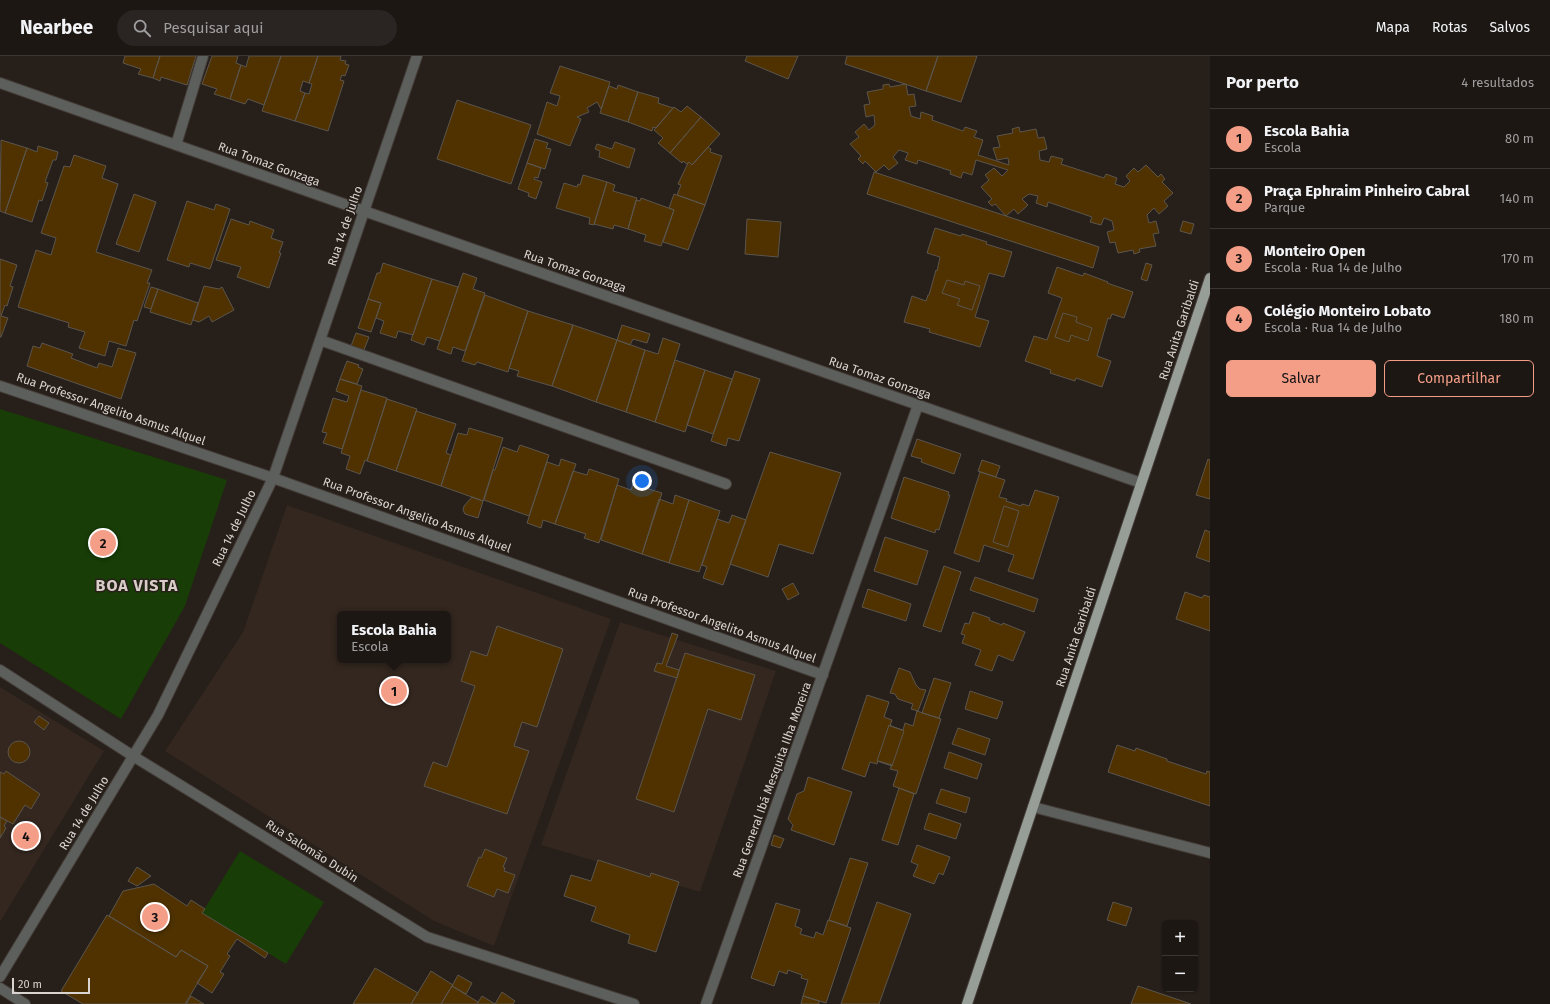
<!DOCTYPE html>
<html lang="pt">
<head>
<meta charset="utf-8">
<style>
  :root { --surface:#1d1714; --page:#2a2422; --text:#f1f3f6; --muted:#a09fa0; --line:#3b3634; --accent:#f49e88 }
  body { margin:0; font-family:"Fira Sans",sans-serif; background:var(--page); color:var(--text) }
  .controls { position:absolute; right:12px; bottom:12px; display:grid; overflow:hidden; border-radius:6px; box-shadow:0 1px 3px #0004 }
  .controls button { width:36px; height:36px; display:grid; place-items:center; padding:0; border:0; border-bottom:1px solid var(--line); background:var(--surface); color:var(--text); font:20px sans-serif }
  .scale { position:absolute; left:12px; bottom:10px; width:78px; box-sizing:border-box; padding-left:4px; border:2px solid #dad4d1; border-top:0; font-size:11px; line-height:14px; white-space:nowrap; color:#dad4d1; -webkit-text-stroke:3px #271f1a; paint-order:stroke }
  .you { position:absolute; left:642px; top:425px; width:14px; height:14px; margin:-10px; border:3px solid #fff; border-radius:50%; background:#1a73e8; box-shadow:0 0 0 6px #1a73e833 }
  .badge { display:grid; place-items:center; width:26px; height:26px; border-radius:50%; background:var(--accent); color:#111; font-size:13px; font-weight:700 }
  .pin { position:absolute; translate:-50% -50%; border:2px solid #fff; box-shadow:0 1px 4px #0006 }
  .popup { position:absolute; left:337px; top:555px; width:114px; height:52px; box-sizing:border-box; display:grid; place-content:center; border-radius:6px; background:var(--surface); filter:drop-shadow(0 1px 3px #0005); font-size:13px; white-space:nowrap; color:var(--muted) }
  .popup b { font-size:15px; color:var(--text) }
  .popup::after { content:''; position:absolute; left:50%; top:100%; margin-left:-8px; border:8px solid transparent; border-top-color:var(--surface) }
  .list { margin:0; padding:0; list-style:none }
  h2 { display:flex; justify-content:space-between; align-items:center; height:52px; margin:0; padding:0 16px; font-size:17px }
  h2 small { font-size:13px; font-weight:400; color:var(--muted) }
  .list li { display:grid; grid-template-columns:26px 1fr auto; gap:12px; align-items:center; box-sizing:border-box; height:60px; padding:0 16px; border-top:1px solid var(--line) }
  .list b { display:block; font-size:15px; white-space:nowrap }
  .list p { margin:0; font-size:13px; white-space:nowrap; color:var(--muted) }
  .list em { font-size:13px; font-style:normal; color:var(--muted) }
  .actions { display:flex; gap:8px; padding:12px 16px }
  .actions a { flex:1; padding:9px 0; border:1px solid var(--accent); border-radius:6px; text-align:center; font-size:14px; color:var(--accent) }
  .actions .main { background:var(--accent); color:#111 }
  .icon { flex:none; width:22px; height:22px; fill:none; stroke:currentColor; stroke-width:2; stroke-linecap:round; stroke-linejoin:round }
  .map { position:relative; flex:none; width:1210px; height:948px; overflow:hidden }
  header { display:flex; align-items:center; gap:24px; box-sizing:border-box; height:56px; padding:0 20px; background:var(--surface); border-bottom:1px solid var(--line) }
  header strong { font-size:19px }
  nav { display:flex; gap:22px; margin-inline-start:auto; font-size:14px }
  .search { width:280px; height:36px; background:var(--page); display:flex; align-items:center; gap:10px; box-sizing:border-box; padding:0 14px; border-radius:22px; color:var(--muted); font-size:15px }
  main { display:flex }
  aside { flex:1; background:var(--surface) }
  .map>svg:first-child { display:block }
  .built { fill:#33271f; fill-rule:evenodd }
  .green { fill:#183d06 }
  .building { fill:#4f3200; stroke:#5b554d }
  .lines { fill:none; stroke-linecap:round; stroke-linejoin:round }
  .minor-casing { stroke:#443c37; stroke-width:12 }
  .major-casing { stroke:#443c37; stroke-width:12 }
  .minor { stroke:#5c5f5c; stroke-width:10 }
  .major { stroke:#969e97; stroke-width:10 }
  .labels { text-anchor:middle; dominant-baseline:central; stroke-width:3; stroke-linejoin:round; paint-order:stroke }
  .street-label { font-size:12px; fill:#dad4d1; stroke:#271f1a }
  .district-label { font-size:16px; font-weight:bold; letter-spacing:1px; fill:#d8cec7; stroke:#271f1a }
</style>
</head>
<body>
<header>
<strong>Nearbee</strong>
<div class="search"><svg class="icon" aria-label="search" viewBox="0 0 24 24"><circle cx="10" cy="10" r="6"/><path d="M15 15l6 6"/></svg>Pesquisar aqui</div>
<nav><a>Mapa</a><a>Rotas</a><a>Salvos</a></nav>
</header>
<main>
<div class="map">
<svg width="1210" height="948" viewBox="0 0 1210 948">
  <rect width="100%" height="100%" fill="#271f1a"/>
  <path class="built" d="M287,449L611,563L494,890L434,865L165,695L243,576ZM340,558H448V604H340Z
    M620,566L776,615L700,836L541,789Z
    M0,631L104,695L0,866Z"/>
  <path class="green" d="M0,353L227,424L185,550L121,663L0,587Z
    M240,795L324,846L286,908L202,857Z"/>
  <path class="building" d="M125,0H160L153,22L138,18L141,13L123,7Z
    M160,0H196L187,29L161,21L160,25L153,22Z
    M212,0H238L236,7L241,9L230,43L214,38L217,33L202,28Z
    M249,0H281L264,49L248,43L245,48L230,43L241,9L246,11Z
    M281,0H318L309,27L303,25L300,35L305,37L295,65L262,55Z
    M318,0H341L340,4L346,5L345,8L349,9L345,20L342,19L340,24L344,25L328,75L295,65L305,37L309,38L312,28L309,27Z
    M747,0H798L788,23L745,5Z
    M847,0H938L926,35L845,8Z
    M938,0H977L961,46L926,35Z
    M560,10L610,26L601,53L597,46L587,52L589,56L577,61L581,63L570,90L537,78L547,46L557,50L560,40L550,37Z
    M889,28L890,31L906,28L908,39L914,38L916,50L909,51L911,60L920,63L921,56L933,60L932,64L963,75L965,71L977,75L974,81L983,84L978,99L1009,109L1008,102L997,104L993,92L1000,91L997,80L1013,77L1012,73L1019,71L1020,76L1036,73L1038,82L1044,81L1047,93L1039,95L1040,104L1049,106L1051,100L1063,103L1061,108L1104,122L1106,118L1117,122L1115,128L1124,131L1130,125L1126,120L1134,112L1138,116L1146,109L1158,121L1161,118L1165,123L1162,126L1173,137L1164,145L1168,150L1159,158L1154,152L1147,159L1149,167L1156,165L1159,177L1153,178L1156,190L1139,193L1140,196L1134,198L1133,194L1118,197L1115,186L1110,187L1107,176L1114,174L1112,165L1104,162L1101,169L1090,166L1092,161L1048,146L1047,151L1036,147L1038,140L1029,138L1022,143L1028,149L1018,158L1014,153L1006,160L995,148L992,150L988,146L992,143L981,131L989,124L985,119L994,112L1002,120L1008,114L976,104L972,119L963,116L961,122L950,118L951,115L918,104L917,108L905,104L908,97L899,94L893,101L898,107L889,114L884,109L876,116L865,105L863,108L858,103L861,100L850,88L859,81L855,76L864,68L869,74L875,69L874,59L866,61L864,49L870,48L867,36L883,33V29Z
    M618,29L638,36L628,66L600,57L609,30L617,33Z
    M638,36L659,42L658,47L673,52L656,72L653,71L652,75L628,66Z
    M457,44L531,69L511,128L437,103Z
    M687,50L701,61L670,97L658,87L663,82L654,74L674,51L681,56Z
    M701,61L720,78L692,109L689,106L687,108L683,105L682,107L670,97Z
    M535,83L548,87L546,92L551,93L545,113L527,107Z
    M1,84L27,92L5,157L0,155Z
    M615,86L635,93L629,112L599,101L600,95L595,93L597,88L612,93Z
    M38,90L58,96L56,104H53L45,126L48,127L42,145L39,144L32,166L5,157L27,92L37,96Z
    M708,91L711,93L710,96L722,100L705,149L677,139L681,129L678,128L688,107L689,106L692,109Z
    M74,99L106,110L102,122L118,128L96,196L152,214L147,227H150L137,265L134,264L126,290L109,285L105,300L79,292L85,276L68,271L69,267L18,251L36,194L51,199L56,182L41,177L64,110L70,111Z
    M527,107L541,112L538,122L535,121L534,123L542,126L536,143L528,140L529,137L518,133Z
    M874,116L1099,191L1093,212L867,138Z
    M583,119L607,126L594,169L589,168L590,162L556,152L564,127L577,131L578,128L580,129Z
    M607,126L615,129L613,135L637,142L628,173L614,169L613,173L594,168Z
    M134,138L156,146L139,196L116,188Z
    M674,138L705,149L688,194L663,186L674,154L669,152Z
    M641,142L674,154L661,190L644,185L646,179L628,173L636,144L640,145Z
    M187,145L214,154L216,148L230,153L210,213L190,207L189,211L167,204Z
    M231,163L249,169L250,165L274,174L271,182L283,186L279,197H281L269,232L237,221L241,211L216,204Z
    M747,163L781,166L778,201L745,198Z
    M1183,165L1194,168L1191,178L1180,175Z
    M935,172L961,180L962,178L987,186L986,188L1012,196L1004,221L989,217L987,223L975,261L989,265L980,291L929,276L930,273L904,266L912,240L926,245L928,239H929L936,214L937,215L940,201L927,197Z
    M0,203L17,209L10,230L13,231L7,250L5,249L1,260L8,262L1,281H0Z
    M383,207L432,223L413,279L398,275L396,282L380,277L384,265L376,262L381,247L368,243L377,217H380Z
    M1146,207L1152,209L1147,225L1141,223Z
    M1057,211L1083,220L1084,217L1108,226L1107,227L1133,236L1124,262L1112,258L1110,263L1108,262L1097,300L1111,305L1102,331L1076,322L1075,325L1050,317L1051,314L1025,305L1034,280L1047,284L1062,242L1048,237Z
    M463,217L477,222L473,233L485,237L465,295L453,291L451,298L437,293Z
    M432,223L458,231L440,285L427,281L424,289L411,284Z
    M947,224L964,229L965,225L980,230L972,254L957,249L960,243L942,237Z
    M204,230L219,233L222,231L234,254L212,266L209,260L199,266L193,264Z
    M151,231L158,233L151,253L144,251Z
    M158,233L198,247L191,269L150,256Z
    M485,239L528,255L508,316L477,306L475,309L462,305Z
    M368,243L381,247L371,276L358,272Z
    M528,255L573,269L552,330L517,320L519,315L509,312Z
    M1063,257L1077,261L1076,266L1092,272L1088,285L1071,279L1069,286L1055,281Z
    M573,269L617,284L596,346L552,330Z
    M622,269L650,278L647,287L633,283L630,289L617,284Z
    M356,277L369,281L364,294L351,290Z
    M663,282L680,288L655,366L626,356L645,294L658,298Z
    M617,284L645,294L626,356L596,346Z
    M42,287L73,298L71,302L97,312L99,307L112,311L118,292L136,297L121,343L27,310L33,290L40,292Z
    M675,304L705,314L685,376L655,366Z
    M347,305L359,309L358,311L363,313L357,328L340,323Z
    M705,314L732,323L713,378L687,369Z
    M735,315L760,323L739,385L728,382L726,390L711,385Z
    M340,323L362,330L342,393L323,387L327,377L322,376L333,342L347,346L349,340L336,335Z
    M361,334L387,342L367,405L365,404L360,418L346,413L350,400L341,397Z
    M387,343L417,353L396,415L367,405Z
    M416,355L456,368L446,397L451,399L441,430L396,415Z
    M469,372L503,382L483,445L441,430L458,377L467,379Z
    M917,383L961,398L954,418L921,406L922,403L911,400Z
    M520,389L549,399L529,460L484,444L493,414H495L503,391L517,396Z
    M770,396L841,417L813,498L779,488L768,521L730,508Z
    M561,403L576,408L555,468L543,464L541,472L527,467L547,406L559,410Z
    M1208,403L1210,404V443L1196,439Z
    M982,404L1000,410L996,421L978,415Z
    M589,413L619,423L599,487L584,482L586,478L555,468L573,415L587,419Z
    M980,416L1005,424L999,441L1007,443L1006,445L1021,450L1022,448L1029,450L1035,434L1059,441L1033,523L1008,515L1014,499L984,489L979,506L954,497Z
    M904,421L949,436L948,439H950L939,474L936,473L935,477L891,462Z
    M633,428L662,437L642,498L601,484L617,429L631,434Z
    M675,439L689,444L669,507L642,498L659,443L673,448Z
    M472,441L483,445L478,462L465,458L463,454L464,450Z
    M689,444L720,455L699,516L669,507Z
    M1004,450L1019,455L1008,491L993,486Z
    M732,459L746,464L723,529L703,522L707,511L702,509L717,463L729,467Z
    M1205,474L1210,476V506L1196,501Z
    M885,481L928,495L917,529L874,515Z
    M944,510L961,516L941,576L923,570Z
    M975,521L1038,543L1034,556L970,534Z
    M793,527L799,538L788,544L782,533Z
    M868,533L911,548L906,565L862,551Z
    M1185,536L1202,542L1204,539L1210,541V575L1176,563Z
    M973,556L990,562L989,564L1002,569L1003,567L1025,576L1013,605L998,599L992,615L975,609L981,594L962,587L965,579L961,578L965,567L969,568Z
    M497,570L563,593L537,671L522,666L514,690L529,695L507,758L424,730L433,706L447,711L475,630L461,625L471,595L487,600Z
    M672,577L678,579L666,610L679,614L677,622L654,615L657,607L662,608Z
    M685,597L755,619L741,664L708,653L674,756L636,743Z
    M899,612L910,616L916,629L920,633L926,634L918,655L911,653L913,648L898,643L895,638L890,637Z
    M934,622L951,627L939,662L922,657Z
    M970,635L1003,646L997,663L965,653Z
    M867,639L889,646L884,661L892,664L890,670L903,674L905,667L913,670L917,655L941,663L916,738L893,730L898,715L890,713L892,709L878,705L877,708L870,706L865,721L842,713Z
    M39,660L49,667L44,674L34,666Z
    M889,669L904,675L892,710L877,705Z
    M958,672L990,683L985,699L952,688Z
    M8 696a11 11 0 1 1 22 0a11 11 0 1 1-22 0Z
    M1117,689L1135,695L1136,692L1167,703V705L1206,718L1207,715L1210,716V750L1108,716Z
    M949,696L982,708L977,723L944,712Z
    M6,715L40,738L31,753L25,749L13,768L0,761V716L4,718Z
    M808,721L852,736L834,789L791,774L793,769L788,763L797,738L804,735Z
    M899,732L914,738L898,789L882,784Z
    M941,733L970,742L966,757L936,747Z
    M929,757L961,768L956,783L924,773Z
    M0,761L7,765L4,770L6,772L0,782Z
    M774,779L784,783L780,792L771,789Z
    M917,789L950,801L943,819L939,817L934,828L913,820L918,809L911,806Z
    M485,793L507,802L503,811L505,812L504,815L515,819L508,837L497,833L494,841L467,830L479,801L481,802Z
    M850,802L868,807L847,870L829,864Z
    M598,804L650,821L651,817L679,826L656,896L628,887L630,879L591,865L596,851L564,840L571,819L591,825Z
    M137,811L151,820L137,830L128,825Z
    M154,828L187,850L191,844L205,853L202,857L268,897L265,902L237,883L227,898L230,900L220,916L224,918L212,937L197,927L208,910L181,894L176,901L109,860L123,835Z
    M877,846L911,858L879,948H841Z
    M1113,846L1132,852L1126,870L1107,864Z
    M776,847L800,854L795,870L802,873L800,878L814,882L816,876L823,879L828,864L851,872L826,947L803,940L808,924L801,922L802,919L788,914L787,918L779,915L774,930L751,922Z
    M107,859L176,901L181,894L208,910L185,948H83L61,935Z
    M375,912L418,937L411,948H353Z
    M431,915L453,929L452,930L441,948H411Z
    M458,919L472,927L466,938L452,930Z
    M452,930L478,946L477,948H441Z
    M1138,930L1191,948H1131Z
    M502,936L515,945L513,948H495Z
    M191,940L204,948H186Z
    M482,940L495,948H496H477Z
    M803,940L819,945V948H801Z"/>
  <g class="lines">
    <g class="minor-casing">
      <path id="minor" d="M0,27L364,155L1141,427
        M176,89L203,0
        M320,284L726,428
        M0,330L273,422L823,619
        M0,614L133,700L427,881L634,948
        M1033,751L1210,797
        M0,921L158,659L273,422L417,0
        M0,932L25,948
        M706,948L918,349"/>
    </g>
    <g class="major-casing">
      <path id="major" d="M967,948L1210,222"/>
    </g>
    <use href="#minor" class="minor"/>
    <use href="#major" class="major"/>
  </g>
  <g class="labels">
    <g class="street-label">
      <text transform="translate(269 108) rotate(20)">Rua Tomaz Gonzaga</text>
      <text transform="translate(345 170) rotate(-71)">Rua 14 de Julho</text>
      <text transform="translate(575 215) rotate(19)">Rua Tomaz Gonzaga</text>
      <text transform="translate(1179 274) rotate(-72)">Rua Anita Garibaldi</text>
      <text transform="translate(880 322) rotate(19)">Rua Tomaz Gonzaga</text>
      <text transform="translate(111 353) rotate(19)">Rua Professor Angelito Asmus Alquel</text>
      <text transform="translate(417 459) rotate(20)">Rua Professor Angelito Asmus Alquel</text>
      <text transform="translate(234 472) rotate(-64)">Rua 14 de Julho</text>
      <text transform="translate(722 569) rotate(20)">Rua Professor Angelito Asmus Alquel</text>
      <text transform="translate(1076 581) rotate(-72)">Rua Anita Garibaldi</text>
      <text transform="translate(772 724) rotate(-70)">Rua General Ibá Mesquita Ilha Moreira</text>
      <text transform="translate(84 757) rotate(-59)">Rua 14 de Julho</text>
      <text transform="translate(312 795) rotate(32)">Rua Salomão Dubin</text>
    </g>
    <g class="district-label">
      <text x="137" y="529">BOA VISTA</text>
    </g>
  </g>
</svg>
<div class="controls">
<button>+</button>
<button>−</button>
</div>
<div class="scale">20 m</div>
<div class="you"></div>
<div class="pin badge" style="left:394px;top:635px">1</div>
<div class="popup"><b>Escola Bahia</b>Escola</div>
<div class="pin badge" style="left:103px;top:487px">2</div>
<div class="pin badge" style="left:155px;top:861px">3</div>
<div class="pin badge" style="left:26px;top:780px">4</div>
</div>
<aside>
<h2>Por perto<small>4 resultados</small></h2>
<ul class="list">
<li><span class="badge">1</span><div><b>Escola Bahia</b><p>Escola</p></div><em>80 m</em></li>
<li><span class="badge">2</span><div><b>Praça Ephraim Pinheiro Cabral</b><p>Parque</p></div><em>140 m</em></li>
<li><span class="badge">3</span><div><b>Monteiro Open</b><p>Escola · Rua 14 de Julho</p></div><em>170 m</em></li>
<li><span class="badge">4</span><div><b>Colégio Monteiro Lobato</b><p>Escola · Rua 14 de Julho</p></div><em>180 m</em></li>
</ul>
<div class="actions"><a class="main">Salvar</a><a>Compartilhar</a></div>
</aside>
</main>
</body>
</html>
